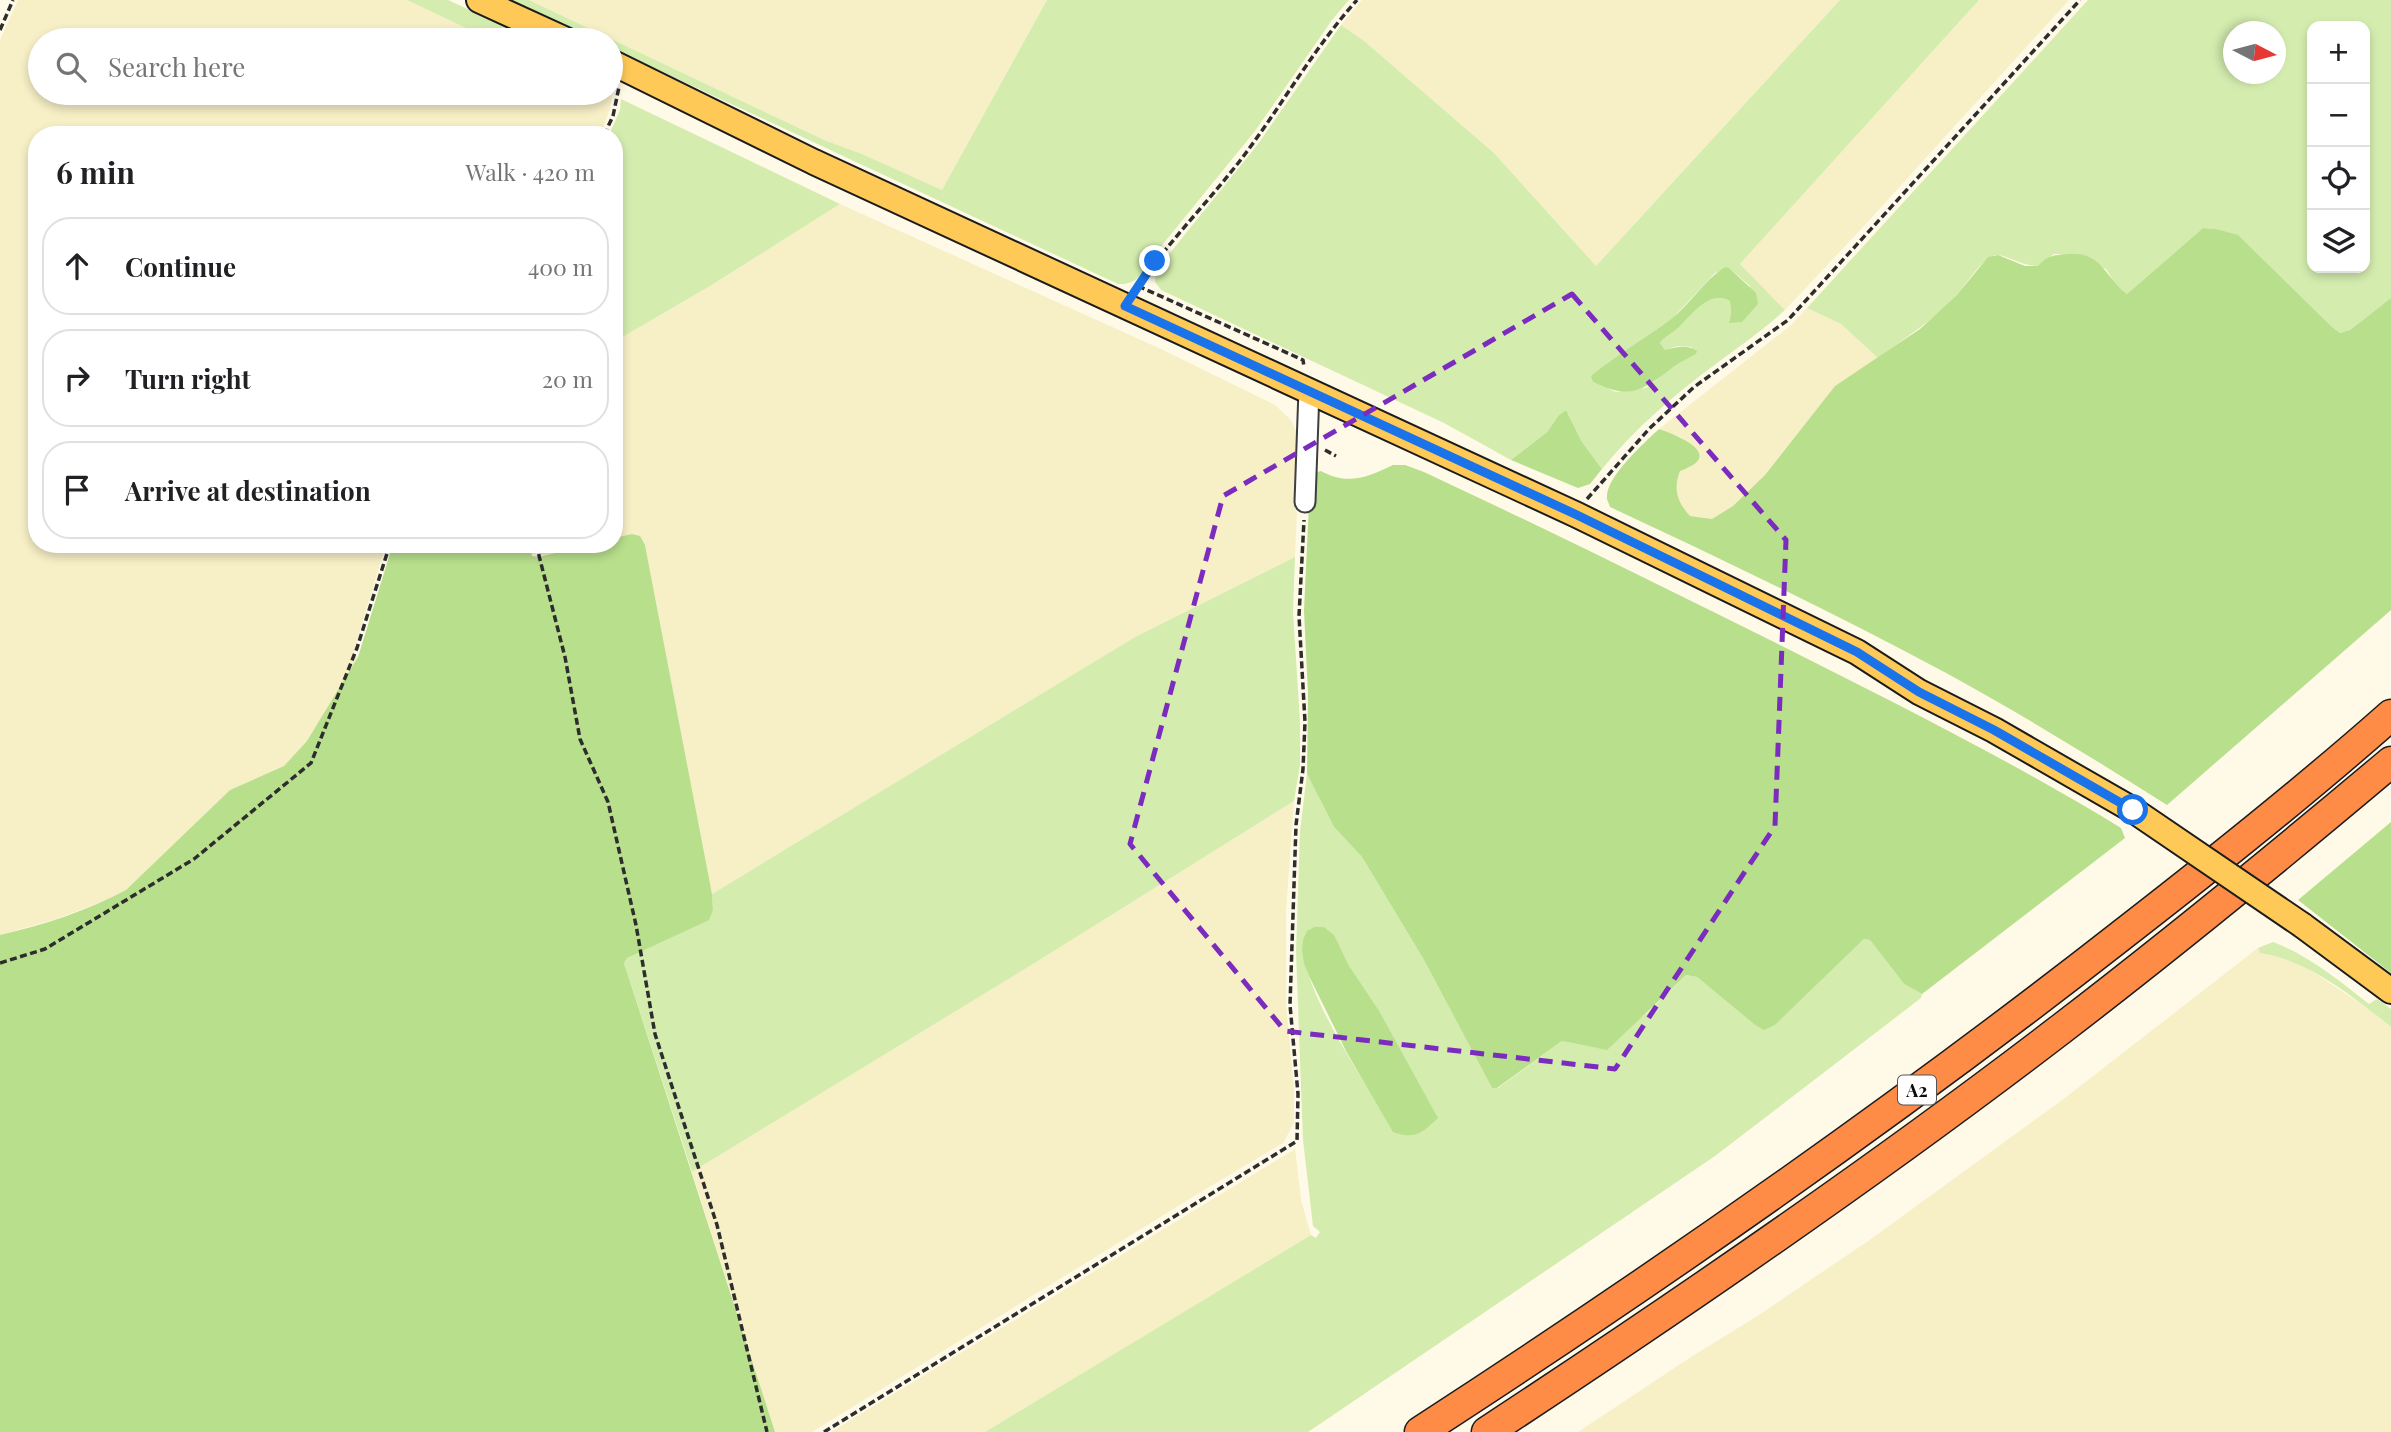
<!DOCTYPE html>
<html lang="en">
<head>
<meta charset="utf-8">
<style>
  :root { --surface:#fff; --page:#f6f6f6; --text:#202124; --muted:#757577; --line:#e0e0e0 }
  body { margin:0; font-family:"Playfair Display",serif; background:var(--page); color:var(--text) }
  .controls { position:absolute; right:21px; top:21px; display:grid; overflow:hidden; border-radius:14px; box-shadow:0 4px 10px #0003 }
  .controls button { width:63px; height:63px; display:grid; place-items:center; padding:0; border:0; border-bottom:2px solid var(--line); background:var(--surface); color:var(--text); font:35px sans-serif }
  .compass { position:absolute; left:2223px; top:21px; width:63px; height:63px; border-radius:50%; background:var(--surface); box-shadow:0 4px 10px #0003; rotate:96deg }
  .stop { position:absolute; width:21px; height:21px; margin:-16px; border:5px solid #1a73e8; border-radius:50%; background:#fff }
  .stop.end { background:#1a73e8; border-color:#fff; box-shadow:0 2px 7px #0008 }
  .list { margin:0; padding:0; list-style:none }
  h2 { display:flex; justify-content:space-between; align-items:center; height:91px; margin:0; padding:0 28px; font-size:30px }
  h2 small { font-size:23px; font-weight:400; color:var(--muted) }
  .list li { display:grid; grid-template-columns:46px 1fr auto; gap:21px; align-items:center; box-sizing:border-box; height:98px; margin:0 14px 14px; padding:0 14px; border:2px solid var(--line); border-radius:28px }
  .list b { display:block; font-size:26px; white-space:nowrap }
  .list em { font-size:23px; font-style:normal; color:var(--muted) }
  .icon { flex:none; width:38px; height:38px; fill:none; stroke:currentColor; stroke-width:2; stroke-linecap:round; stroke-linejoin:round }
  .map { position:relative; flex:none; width:2391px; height:1432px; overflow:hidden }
  .search { position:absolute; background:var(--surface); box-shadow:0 4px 10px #0003; left:28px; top:28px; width:595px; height:77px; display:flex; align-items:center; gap:18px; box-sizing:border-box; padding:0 24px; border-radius:38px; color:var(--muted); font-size:26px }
  .panel { position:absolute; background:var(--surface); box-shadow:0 4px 10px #0003; left:28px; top:126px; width:595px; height:427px; border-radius:28px }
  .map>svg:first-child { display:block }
  .farmland { fill:#f7efc6 }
  .green { fill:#d4edaf; fill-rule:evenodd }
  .forest { fill:#b8df8c }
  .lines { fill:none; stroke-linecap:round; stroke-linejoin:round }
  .minor-casing { stroke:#3e3e3e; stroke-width:23 }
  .major-casing { stroke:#1c1c1c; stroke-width:28 }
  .highway-casing { stroke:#1c1c1c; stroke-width:33 }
  .path { stroke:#2d2d2d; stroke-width:3.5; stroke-dasharray:7 3.5; stroke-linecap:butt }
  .minor { stroke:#fff; stroke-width:19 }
  .major { stroke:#ffc958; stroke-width:24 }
  .highway { stroke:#ff8c46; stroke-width:30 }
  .major-bridge-casing { stroke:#1c1c1c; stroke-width:28; stroke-linecap:butt }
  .major-bridge { stroke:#ffc958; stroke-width:24 }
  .route { stroke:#1a73e8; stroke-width:9 }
  .marked { fill:none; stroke:#7b2cbf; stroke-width:5; stroke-dasharray:14 9; stroke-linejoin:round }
  .labels { text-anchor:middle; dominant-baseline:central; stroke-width:7; stroke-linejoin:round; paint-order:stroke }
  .shield { fill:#fff; stroke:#545454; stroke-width:2 }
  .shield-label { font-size:18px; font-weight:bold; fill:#0b0b0b }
</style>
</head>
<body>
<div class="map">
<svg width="2391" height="1432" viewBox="0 0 2391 1432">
  <rect width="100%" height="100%" fill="#fff9e8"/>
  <path class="farmland" d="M18,0H407L491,40H40V93H603L612,97L610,109L600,135H37V544H386L353,654L358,657L320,722L307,741L284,766L230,790L126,890L107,900L56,919L0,935V40Z
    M529,0H1047L942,190L862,154L824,140Z
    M1362,0H1840L1596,266L1494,153L1363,40L1341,25Z
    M1979,0H2069L1864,226L1785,310L1740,264Z
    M840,204L1163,350L1275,405L1291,420L1300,440L1295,557L1135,637L712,894L645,545L632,534L614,538V342L710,286Z
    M1807,308L1841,324L1878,358L1835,386L1765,475L1733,506L1712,519L1690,516L1680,505L1676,491V481L1680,471L1691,467L1683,438L1659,429L1790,326Z
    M538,544H591L539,557Z
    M1294,801L1286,911V1004L1294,1089V1123L1283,1143L1204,1190L812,1432H775L692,1172L1033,964Z
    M2258,948L2260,953L2279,955L2304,966L2367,1008L2391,1027V1432H1578L1691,1357L1759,1315L1871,1239L2061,1101Z
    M1295,1149L1301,1200L1311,1235L985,1432H831Z"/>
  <path class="green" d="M407,0H448L535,40H491Z
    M509,0H529L824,140L862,154L942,190L1047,0H1349L1332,20L1255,131L1154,255C1143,271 1139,285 1118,284L611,48V40H593Z
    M1840,0H1979L1740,264L1785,310C1755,337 1722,358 1691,383C1658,409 1628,437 1602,469L1582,442L1566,410L1559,415L1547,432L1511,460L1444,423L1161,290L1155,282L1157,269L1258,144L1341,25L1363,40L1494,153L1596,266ZM1729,268L1750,286L1731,314L1730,301C1709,289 1691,315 1677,328C1671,334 1665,336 1660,343L1665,350L1678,346L1691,347L1696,354L1675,365L1646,388L1616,392L1593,382L1607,363L1672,319L1715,273Z
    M2088,0H2391V298L2350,330L2340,333L2331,326L2238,236L2216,229L2203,228L2127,294L2115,283L2106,269L2065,254H2054L2038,266C2022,266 2007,255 1997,255C1984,255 1967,283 1959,293C1935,319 1906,337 1878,358L1841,324L1807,308ZM2312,26H2365V268H2312ZM2234,32H2276V74H2234Z
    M621,99L840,204L710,286L614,342V135H609L620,110Z
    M1295,557L1293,612L1300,722V765L1294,801L1033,964L692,1172L624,963L627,958L713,910L712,894L1135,637Z
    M1307,774L1334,827L1362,857L1424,960L1492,1088H1498L1562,1041L1598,1048L1647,1013L1686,975L1697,977L1755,1025L1764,1029L1775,1025L1864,939L1870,940L1904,984L1922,994L1921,998L1715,1156L1308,1432H985L1311,1235L1316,1238L1320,1232L1313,1226L1303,1140L1296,952L1300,831ZM1314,927L1348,964L1378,1009L1372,1094C1356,1069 1275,946 1314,927Z
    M2273,942C2308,955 2340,981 2369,1004L2377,999L2391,1009V1027C2355,998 2307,959 2260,953L2258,948Z"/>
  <path class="forest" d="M2203,228L2216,229L2238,235L2331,326L2340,333L2350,330L2391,298V610L2167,805C2096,760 2023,715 1948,674C1838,615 1724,560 1610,507C1609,503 1606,500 1607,496C1607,476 1645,442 1659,429C1679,436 1726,455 1680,471C1673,489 1677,502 1690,516L1712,519L1733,506L1765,475L1835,386L1920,329L1957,295L1988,257L1998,255L2025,266H2038C2047,256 2053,255 2067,254C2102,251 2103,275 2127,294Z
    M1725,267L1729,268L1756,293L1758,304L1742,322L1729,323L1731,314L1730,301C1710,289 1691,315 1678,328C1671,334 1665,336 1660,343L1665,350C1677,347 1687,344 1697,351L1696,354C1688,359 1679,362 1672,368C1642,391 1630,400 1593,382L1591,376C1616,355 1644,339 1670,320C1690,305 1703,281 1725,267Z
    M1566,410L1582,442L1602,469L1590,484L1578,488L1511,460L1547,432L1559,415Z
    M1393,465H1405L1424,472C1542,527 1659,585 1776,643C1893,702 2010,760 2121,828L2125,838L1922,994L1904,984L1870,940L1864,939L1775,1025L1764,1030L1755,1025L1697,977L1686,975L1607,1050L1562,1041L1497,1088H1492L1424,960L1362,857L1334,827L1307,774L1308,694L1304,611L1310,482L1314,473L1321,471C1348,486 1368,477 1393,465Z
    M632,534L640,536L645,545L712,894L713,910L709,920L627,958L624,963L775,1432H0V935C43,925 87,911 126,890L230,790L284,766L307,741L358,657L393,544H530L532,556L539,557L591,544H614V538Z
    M2391,822V973L2298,900Z
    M1314,927H1324L1334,935L1348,964L1378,1009L1438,1118C1422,1133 1415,1140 1393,1132L1346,1051L1309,976L1304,963L1302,951L1303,940L1307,931Z"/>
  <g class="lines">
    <g class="minor-casing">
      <path id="minor" d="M1305,502L1309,390"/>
    </g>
    <g class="major-casing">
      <path id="major" d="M479,0L566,40
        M611,62L814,162L1577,515L1857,652L1919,692L1994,730L2133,810
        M2302,925L2391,991"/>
    </g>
    <g class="highway-casing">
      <path id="highway" d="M1420,1432C1659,1277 1893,1114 2118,938C2211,866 2303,793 2391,715
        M1487,1432C1682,1304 1876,1171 2061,1029C2173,943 2283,853 2391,762"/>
    </g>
    <path class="path" d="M0,30L13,0
      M604,135L613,116L619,87
      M1138,286L1303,360L1304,367
      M1137,287C1168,243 1206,204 1239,162C1280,109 1312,50 1357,0
      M1325,450L1336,456
      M1587,499L1649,429L1694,387L1788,320L2080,0
      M536,544L565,657L580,739L608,802L636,925L655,1034L717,1225L767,1432
      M0,963L45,949L194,859L311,763L357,648L390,544
      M824,1432L1297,1141L1298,1094L1290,1005L1296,825L1303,769L1305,722L1299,616L1304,520"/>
    <use href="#minor" class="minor"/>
    <use href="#major" class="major"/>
    <use href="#highway" class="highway"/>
    <g class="major-bridge-casing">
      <path id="major-bridge" d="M2133,810L2302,925"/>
    </g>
    <use href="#major-bridge" class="major-bridge"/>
  </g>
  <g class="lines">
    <path class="route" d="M1155,261L1125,306L1577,515L1857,652L1919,692L1994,730L2133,810"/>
  </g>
  <path class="marked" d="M1572,294L1786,540L1775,826L1615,1069L1285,1031L1130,844L1223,496Z"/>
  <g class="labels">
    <rect class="shield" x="1898" y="1075.5" width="38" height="29" rx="5"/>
    <g class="shield-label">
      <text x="1917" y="1090">A2</text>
    </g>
  </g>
</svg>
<div class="controls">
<button>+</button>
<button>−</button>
<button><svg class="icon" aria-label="locate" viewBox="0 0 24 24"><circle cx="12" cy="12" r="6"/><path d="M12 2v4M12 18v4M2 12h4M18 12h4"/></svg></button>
<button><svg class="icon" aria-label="layers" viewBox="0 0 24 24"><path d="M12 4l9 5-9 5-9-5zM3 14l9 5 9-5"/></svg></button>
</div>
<svg class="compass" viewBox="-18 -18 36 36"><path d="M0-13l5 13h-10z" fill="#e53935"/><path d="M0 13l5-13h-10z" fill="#757577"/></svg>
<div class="stop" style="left:2133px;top:810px"></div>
<div class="stop end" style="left:1155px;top:261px"></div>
<div class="search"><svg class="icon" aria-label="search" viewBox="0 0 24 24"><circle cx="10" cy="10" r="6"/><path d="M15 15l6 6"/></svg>Search here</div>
<section class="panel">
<h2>6 min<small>Walk · 420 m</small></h2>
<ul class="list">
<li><svg class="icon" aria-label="ahead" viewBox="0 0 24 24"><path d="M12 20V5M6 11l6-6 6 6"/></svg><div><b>Continue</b></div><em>400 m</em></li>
<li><svg class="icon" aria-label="right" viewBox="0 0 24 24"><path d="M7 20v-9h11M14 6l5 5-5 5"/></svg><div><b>Turn right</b></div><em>20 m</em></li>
<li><svg class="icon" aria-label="arrive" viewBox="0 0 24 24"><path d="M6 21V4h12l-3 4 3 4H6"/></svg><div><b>Arrive at destination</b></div></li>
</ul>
</section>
</div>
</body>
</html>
